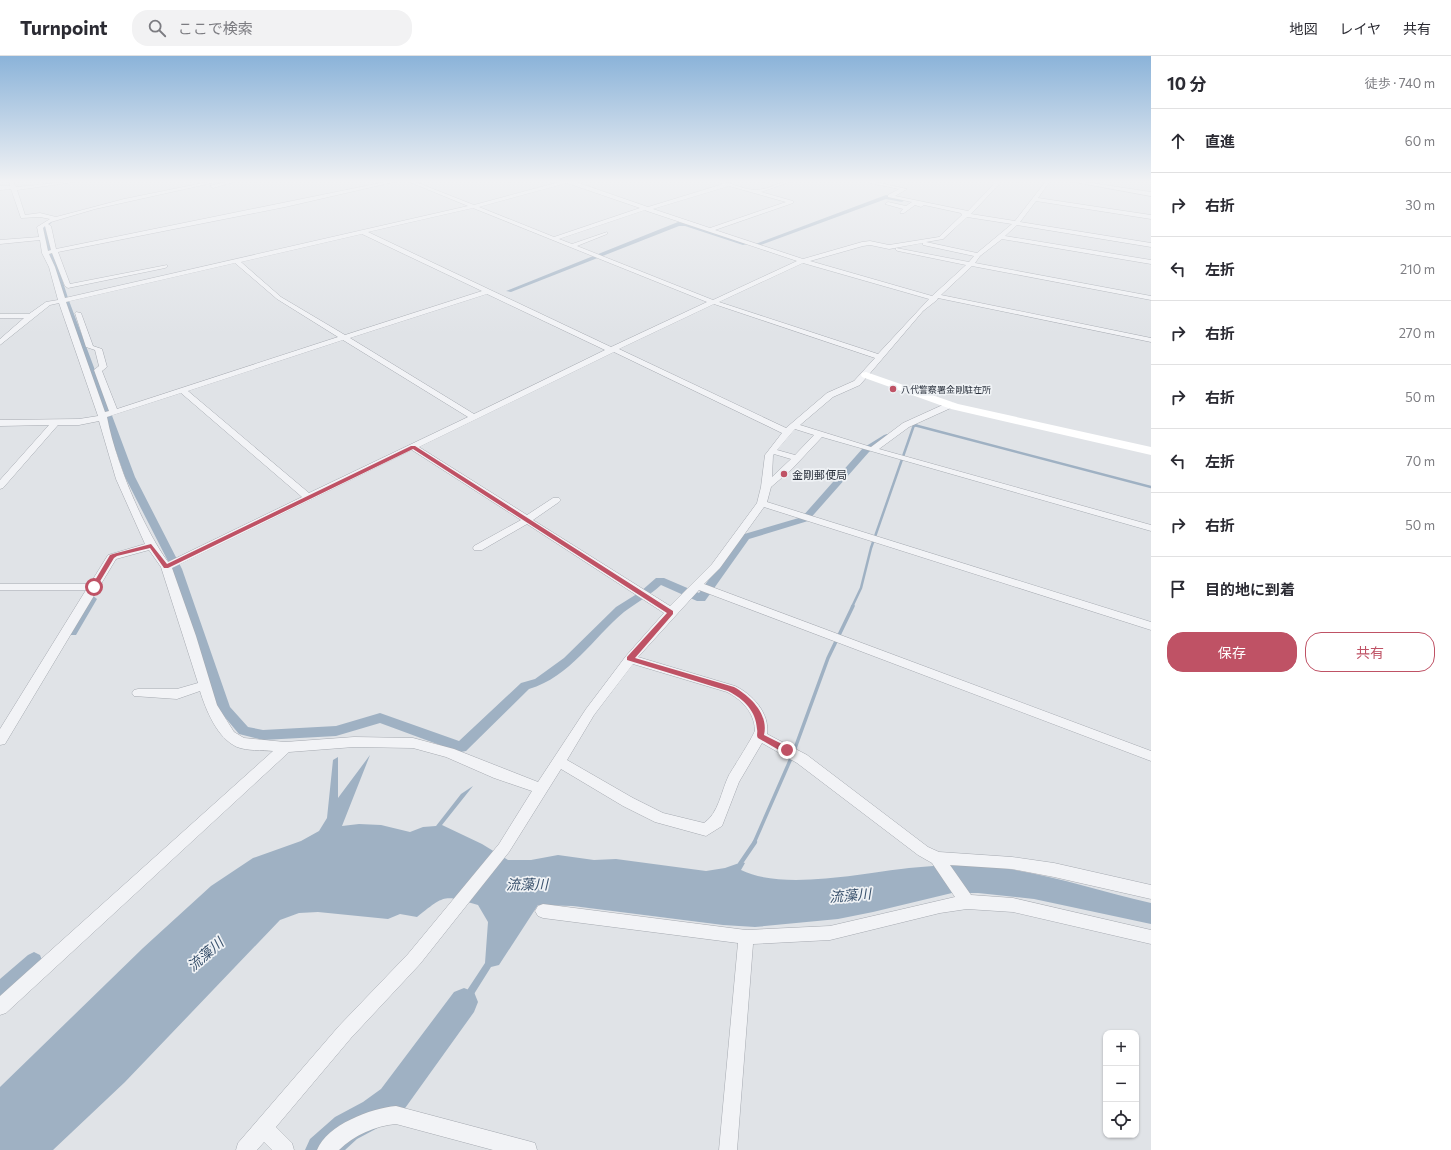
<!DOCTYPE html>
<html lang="ja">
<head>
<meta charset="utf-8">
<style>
  :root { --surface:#fff; --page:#f2f2f3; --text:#2b2b33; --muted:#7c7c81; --line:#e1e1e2; --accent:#bf5265 }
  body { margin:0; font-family:Commissioner,"Noto Sans JP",sans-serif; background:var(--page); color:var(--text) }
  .controls { position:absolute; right:12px; bottom:12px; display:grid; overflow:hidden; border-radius:8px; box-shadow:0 1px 3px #0004 }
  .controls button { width:36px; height:36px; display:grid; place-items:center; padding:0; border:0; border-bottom:1px solid var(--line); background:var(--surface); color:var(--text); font:20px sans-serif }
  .stop { position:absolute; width:12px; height:12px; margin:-9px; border:3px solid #bf5265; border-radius:50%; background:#fff }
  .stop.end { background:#bf5265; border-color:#fff; box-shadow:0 1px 4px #0008 }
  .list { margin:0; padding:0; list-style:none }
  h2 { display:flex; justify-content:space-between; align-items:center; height:52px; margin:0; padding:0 16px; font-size:17px }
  h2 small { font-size:13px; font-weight:400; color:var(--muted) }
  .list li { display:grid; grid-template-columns:26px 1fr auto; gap:12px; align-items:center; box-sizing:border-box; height:64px; padding:0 16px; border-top:1px solid var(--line) }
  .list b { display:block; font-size:15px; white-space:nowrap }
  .list em { font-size:13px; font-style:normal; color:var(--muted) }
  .actions { display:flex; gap:8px; padding:12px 16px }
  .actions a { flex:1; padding:9px 0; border:1px solid var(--accent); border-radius:16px; text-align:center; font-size:14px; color:var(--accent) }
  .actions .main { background:var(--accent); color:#fff }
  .icon { flex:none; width:22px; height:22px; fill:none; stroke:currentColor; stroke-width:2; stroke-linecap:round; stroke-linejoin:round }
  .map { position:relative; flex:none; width:1151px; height:1094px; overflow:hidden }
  header { display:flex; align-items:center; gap:24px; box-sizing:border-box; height:56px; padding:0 20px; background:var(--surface); border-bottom:1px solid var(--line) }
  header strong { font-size:19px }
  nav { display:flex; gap:22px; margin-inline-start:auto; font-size:14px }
  .search { width:280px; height:36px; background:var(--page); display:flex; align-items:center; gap:10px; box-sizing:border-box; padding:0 14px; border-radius:16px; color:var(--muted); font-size:15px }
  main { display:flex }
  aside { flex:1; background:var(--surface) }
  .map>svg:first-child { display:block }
  .water { fill:#9fb1c3 }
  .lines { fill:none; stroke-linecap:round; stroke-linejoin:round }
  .stream-far3 { stroke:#9fb1c3; stroke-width:2 }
  .stream-far2 { stroke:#9fb1c3; stroke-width:2.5 }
  .stream-far1 { stroke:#9fb1c3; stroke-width:3.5 }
  .stream { stroke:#9fb1c3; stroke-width:4.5 }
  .canal { fill:#9fb1c3; fill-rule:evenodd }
  .river { fill:#9fb1c3; fill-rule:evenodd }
  .street-casing { stroke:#a6aab1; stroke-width:1 }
  .street { fill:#f2f3f6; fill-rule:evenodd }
  .secondary { fill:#fff; fill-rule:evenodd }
  .route { fill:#bf5265 }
  .poi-dot { fill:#bf5265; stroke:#eff2f5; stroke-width:1.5 }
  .labels { text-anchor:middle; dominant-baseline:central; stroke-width:3.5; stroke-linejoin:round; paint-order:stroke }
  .far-poi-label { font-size:9px; fill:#2a313d; stroke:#eff2f5; text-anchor:start }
  .poi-label { font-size:11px; fill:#2a313d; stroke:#eff2f5; text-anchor:start }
  .near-water-label { font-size:14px; font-style:italic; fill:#39516c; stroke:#eff2f5 }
</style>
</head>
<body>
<header>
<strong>Turnpoint</strong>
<div class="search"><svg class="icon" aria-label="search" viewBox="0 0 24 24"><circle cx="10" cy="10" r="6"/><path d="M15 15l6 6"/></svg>ここで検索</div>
<nav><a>地図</a><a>レイヤ</a><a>共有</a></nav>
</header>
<main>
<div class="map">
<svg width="1151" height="1094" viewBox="0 0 1151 1094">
  <rect width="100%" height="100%" fill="#e0e3e7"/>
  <path class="water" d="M370,699L342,770L359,768L381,769L410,776L423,771L436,770L461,738L473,730L442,769L482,788L508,804H531L558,799L594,804L616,803L706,815L725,812L742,806L745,807L741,814C783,835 862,817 909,812C936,809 966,808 994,811C1047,817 1099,835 1151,847V868L1034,843L978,837H952L873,856L838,863L755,871L723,869L573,850L538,849L499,909L491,911L469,946L460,945L485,907L488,866L478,849C443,839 446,838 417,861L400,858L388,863L318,856L299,857L280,864L125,1026L53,1094H0V1031L143,892L211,830L253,802L301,785L319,775L327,762L333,704L338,701V742Z"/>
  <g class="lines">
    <path class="stream-far3" d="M911,366L914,370
      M914,369L918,370"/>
    <path class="stream-far2" d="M914,369L1151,431
      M852,551L861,532L871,492L914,369"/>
    <path class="stream-far1" d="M794,695L828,602L853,550
      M754,787L792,700"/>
    <path class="stream" d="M740,808L755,786"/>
    <path class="canal" d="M886,139L905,144L902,146L886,143L758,190L753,189Z
      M50,163L53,165L46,172L68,242L135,421L182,513L230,651L248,671L263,674L336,670L380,657L459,685L521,627L535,623L564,602L616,551L640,536L656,522H664L699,537L741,479L802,461L863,392L884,379L887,378L891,381L869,396L808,465L749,483L705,545H697L661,529C650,539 636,547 624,556C593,582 570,621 529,633L466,695L461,696L456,695L380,667L336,680L263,684L239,678L218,653L172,513L125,421L62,242L40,172Z
      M678,166L688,167L748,188L743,189L685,170H679L511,236L506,235Z
      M92,539L97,543L76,579H68L66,576L68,573L88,540Z
      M34,896L40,899L42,904L40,909L6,940L0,942V923L28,899Z"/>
    <path class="river" d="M464,932L474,936L478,946L474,956L403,1055L385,1068L357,1083L345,1094H305L310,1083L335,1061L363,1046L381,1033L454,936Z"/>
    <g class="street-casing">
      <path id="street" d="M9,125H13L16,131L76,125L74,126L17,134L25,159L40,157L56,161L124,143L213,125H221L95,153L51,166L48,168L51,170L56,193L390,125H398L285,151L58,196L70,228L167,209V211L165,212L68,232L65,230L52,197L49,198L55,211L65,242L468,150L407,125H413L474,149L563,125H573L648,151L723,128L716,125C730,125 742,134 756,134C768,134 780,125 792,125L761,136L793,145V147L715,174L803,203L862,186L870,185L889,189L939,181L962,159L961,157L924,149L921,151L915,149L904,157H900L903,153L885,148L888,146L906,150L912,146L888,141V139L899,133L870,127L871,125L907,133L895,140L968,155L997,125H1002L971,158L1015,165L1046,125H1050L1038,142L1151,159V163L1036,145L1020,166L1151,187V191L1017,169L1005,180L1151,204V208L1002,183L980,200L975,207L1151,240V244L972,210L941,239L1151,282V286L938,242L937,244L923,255L860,329L833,341L800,369L871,391L903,367L947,347H953V351L909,371L879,393L1151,469V475L822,381L792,413L771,431L767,446L1151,566V574L764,451L720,512L704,528L1151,695V705L699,534L638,601L735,630C752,638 770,657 767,678L807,699L928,791L939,796L1012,801L1054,807L1151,829V843L1054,821L1012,813L950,809L971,839L1013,842L1151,874V888L1013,856L967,853L940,857L830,884L753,888L737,1094H719L738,887L543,862L538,860L535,855L538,850L543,848L746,874L830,870L955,841L932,807L918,799L797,707L762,687L739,726L722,770L706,780L655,766L623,750L561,713L509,796L420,908L351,982L276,1071L292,1087L294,1094H272L264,1086L257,1094H236L238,1087L339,970L408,898L499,788L532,735L494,722L446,701L413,692L354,691L289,696L6,957L0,959V940L273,695C262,694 247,695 237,691C217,682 206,654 200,635L177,643L134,640L132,637L134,634L138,633H177L198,627L161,511L149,494L116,503L5,688L0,689V673L86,534H0V528H90L108,499L145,488L116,423L99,365L79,369H58L3,432L0,433V424L49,369L0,370V364L79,363L98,360L59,247L50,249L0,289V283L24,262H0V258H29L46,246L58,244L49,211L42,197L40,184L0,188V184L39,181L37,171L50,163L40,161L21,162L11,133L0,134V130H10ZM567,127L640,152L554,181L479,151ZM729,130L786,146L710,172L653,153ZM473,152L707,246L611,291L368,176ZM645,154L647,155L797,205L713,244L577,190L607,178V176L572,188L559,183ZM967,161L1012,168L977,197L926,186L943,183ZM45,170L51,194L48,195L43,172ZM362,178L482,235L345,279L281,241L241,206ZM923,187V189L974,200L969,206L896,192V194L898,195L966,209L932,240L810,205L863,190L870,189L889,193ZM235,207L277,243L338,281L117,353L102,315L107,311L102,293L93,290L81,257L76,256L75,257L86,291L95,294L99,310L94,314L109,355L105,356L66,246ZM803,207L929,243L878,298L719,246ZM487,238L605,294L474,358L350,282ZM714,248L875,302L854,325L827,337L786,372L619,293ZM343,284L468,361L309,437L188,335ZM614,296L782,377L765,399L761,431L757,447L712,508L670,550L533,464L559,446L561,444L559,442H553L527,459L419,391ZM181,337L302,441L168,506C142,470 115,404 107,361ZM795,373L814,379L795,399L777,394ZM412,394L521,464L474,490L473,492L474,494H482L527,468L664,557L626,600L586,653L538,726L454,693L413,682L354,681L285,686L244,682L234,676L217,649L196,580L172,512ZM774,398L791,403L772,421L773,399ZM633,608L727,636C742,644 754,656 755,674C755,678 733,712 729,719C721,735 719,757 704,767L663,757L633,742L567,704L594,659Z
        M230,125H237L213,132L210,130Z
        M1069,125H1078L1151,136V140Z
        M396,1050L528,1085L535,1087L537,1094H493L396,1068C375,1070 354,1079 339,1094H317C327,1069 371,1052 396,1050Z"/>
    </g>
    <use href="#street" class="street"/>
    <path class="secondary" d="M866,316L958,348L1151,391V399L951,353L862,321L861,319L862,317Z"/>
  </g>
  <linearGradient id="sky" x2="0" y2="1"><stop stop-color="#8bb3d9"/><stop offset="0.45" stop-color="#f1f2f4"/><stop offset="1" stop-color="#f1f2f4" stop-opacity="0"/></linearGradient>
  <rect width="1151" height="278" fill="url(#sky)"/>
  <path class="route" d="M411,390H415L673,555V558L635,602L734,631C750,640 769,658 764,679L790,692V697H784L758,682C756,679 758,677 757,673C756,655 744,643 728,635L627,604V601L667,557L413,393L168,512H164L150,492L117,500L114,502L96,532L91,531L110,499L113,498L151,488L167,508Z"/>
  <g class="poi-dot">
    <circle cx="893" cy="333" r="4"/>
    <circle cx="784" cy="418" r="4"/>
  </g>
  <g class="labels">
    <g class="far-poi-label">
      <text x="901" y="333">八代警察署金剛駐在所</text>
    </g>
    <g class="poi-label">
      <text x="792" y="418">金剛郵便局</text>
    </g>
    <g class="near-water-label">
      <text transform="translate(527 828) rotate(-1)">流藻川</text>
      <text transform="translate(850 839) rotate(-5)">流藻川</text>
      <text transform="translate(205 898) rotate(-41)">流藻川</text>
    </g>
  </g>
</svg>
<div class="controls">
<button>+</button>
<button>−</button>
<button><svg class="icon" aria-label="locate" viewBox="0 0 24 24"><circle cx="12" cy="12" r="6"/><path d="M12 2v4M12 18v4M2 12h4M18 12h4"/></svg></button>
</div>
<div class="stop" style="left:94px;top:531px"></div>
<div class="stop end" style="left:787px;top:694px"></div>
</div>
<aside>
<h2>10 分<small>徒歩 · 740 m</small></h2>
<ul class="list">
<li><svg class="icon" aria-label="ahead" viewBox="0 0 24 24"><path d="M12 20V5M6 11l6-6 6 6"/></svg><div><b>直進</b></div><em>60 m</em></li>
<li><svg class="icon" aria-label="right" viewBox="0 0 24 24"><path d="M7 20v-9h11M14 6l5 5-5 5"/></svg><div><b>右折</b></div><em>30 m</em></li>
<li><svg class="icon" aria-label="left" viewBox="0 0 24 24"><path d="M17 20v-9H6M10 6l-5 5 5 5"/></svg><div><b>左折</b></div><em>210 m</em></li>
<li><svg class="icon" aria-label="right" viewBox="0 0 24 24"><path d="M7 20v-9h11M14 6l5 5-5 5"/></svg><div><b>右折</b></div><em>270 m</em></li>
<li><svg class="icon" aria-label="right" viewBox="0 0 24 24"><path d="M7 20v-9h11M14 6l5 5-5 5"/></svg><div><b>右折</b></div><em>50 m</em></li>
<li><svg class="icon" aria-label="left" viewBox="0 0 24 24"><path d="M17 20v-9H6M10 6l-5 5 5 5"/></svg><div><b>左折</b></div><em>70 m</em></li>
<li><svg class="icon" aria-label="right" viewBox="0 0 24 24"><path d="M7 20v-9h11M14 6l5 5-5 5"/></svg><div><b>右折</b></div><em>50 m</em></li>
<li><svg class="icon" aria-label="arrive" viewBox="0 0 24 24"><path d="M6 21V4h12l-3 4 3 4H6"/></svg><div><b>目的地に到着</b></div></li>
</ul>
<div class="actions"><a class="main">保存</a><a>共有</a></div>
</aside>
</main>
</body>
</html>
